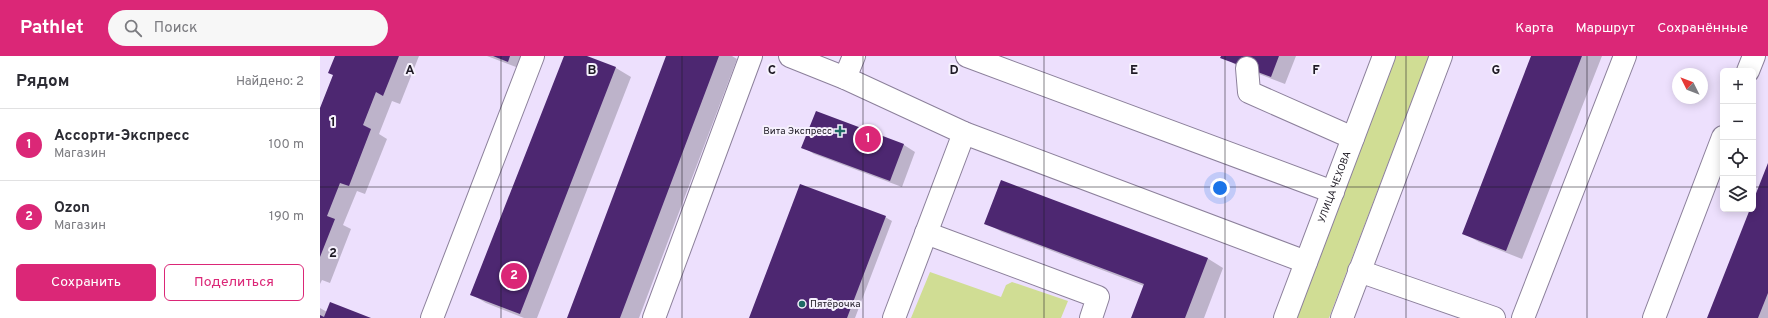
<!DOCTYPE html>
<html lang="ru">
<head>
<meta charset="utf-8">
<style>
  :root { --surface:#fff; --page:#f7f7f7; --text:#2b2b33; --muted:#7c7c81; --line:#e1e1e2; --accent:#db2777 }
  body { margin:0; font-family:Overpass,sans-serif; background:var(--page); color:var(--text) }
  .controls { position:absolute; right:12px; top:12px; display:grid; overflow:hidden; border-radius:6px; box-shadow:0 2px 10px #0003 }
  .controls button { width:36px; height:36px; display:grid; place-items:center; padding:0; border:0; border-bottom:1px solid var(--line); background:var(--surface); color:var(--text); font:20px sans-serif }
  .compass { position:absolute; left:1352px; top:12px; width:36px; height:36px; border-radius:50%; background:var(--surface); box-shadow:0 2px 10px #0003; rotate:312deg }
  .you { position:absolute; left:900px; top:132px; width:14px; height:14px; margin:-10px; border:3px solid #fff; border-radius:50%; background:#1a73e8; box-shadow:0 0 0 6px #1a73e833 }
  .badge { display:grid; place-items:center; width:26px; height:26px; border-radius:50%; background:var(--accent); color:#fff; font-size:13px; font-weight:700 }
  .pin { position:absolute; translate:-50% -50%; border:2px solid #fff; box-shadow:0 1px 4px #0006 }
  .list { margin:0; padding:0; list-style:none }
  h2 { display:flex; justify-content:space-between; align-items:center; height:52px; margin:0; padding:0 16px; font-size:17px }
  h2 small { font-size:13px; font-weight:400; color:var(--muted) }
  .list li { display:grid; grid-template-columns:26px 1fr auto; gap:12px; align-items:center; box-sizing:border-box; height:72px; padding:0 16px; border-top:1px solid var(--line) }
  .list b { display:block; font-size:15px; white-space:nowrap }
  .list p { margin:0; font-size:13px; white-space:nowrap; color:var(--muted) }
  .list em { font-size:13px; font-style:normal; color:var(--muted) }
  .actions { display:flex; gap:8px; padding:12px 16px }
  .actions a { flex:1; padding:9px 0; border:1px solid var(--accent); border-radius:6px; text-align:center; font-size:14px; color:var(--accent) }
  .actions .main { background:var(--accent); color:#fff }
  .icon { flex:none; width:22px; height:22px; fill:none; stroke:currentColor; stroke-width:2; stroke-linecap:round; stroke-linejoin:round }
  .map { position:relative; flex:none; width:1448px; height:262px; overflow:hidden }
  header { display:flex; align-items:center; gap:24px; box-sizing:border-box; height:56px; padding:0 20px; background:var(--accent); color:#fff }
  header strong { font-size:19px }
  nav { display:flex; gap:22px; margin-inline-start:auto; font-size:14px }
  .search { width:280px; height:36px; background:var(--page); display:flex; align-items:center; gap:10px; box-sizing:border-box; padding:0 14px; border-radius:22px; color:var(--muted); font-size:15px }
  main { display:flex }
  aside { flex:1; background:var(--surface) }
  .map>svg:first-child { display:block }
  .green { fill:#d0dd94 }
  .shadow { fill:#0003 }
  .building { fill:#4d2771 }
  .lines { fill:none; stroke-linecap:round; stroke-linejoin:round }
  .minor-casing { stroke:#8c809b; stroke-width:24 }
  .minor { stroke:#fff; stroke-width:22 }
  .grid { fill:none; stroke:#1e1a24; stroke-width:1; stroke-opacity:0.55 }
  .poi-dot { fill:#1f6a66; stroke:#f6f1fd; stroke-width:1.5 }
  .labels { text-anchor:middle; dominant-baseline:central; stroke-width:4; stroke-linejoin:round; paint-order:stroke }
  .poi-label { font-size:10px; fill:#1e1a24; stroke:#f6f1fd; text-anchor:end }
  .street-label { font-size:10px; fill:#1e1a24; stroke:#f6f1fd }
  .grid-label { font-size:13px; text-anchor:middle; font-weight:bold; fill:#1e1a24; stroke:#f6f1fd; stroke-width:4; stroke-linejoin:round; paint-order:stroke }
</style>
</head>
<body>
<header>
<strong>Pathlet</strong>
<div class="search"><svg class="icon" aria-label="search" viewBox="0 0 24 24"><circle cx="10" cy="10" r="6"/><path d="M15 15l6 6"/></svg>Поиск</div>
<nav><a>Карта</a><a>Маршрут</a><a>Сохранённые</a></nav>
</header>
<main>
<aside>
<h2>Рядом<small>Найдено: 2</small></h2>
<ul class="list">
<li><span class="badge">1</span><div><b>Ассорти-Экспресс</b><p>Магазин</p></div><em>100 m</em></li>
<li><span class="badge">2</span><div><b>Ozon</b><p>Магазин</p></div><em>190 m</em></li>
</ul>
<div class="actions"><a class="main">Сохранить</a><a>Поделиться</a></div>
</aside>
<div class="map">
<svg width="1448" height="262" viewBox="0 0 1448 262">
  <rect width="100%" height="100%" fill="#ede0fd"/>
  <path class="green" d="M1076,0H1109L1009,262H976Z
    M610,216L681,241L686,229L692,226L748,245L741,262H591Z"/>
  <path class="shadow" d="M16,0H99L80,48L72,45L59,78L67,83L45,138L37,135L23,169L31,173L10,227L2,224L0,228V53L14,19Z
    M167,0H209L204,14Z
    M245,0H264L296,12L311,21L217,262H204L166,247L151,238Z
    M347,0H412L417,3L319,262H248Z
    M902,0H976L965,28L916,9Z
    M1212,0H1282L1202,203L1159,186L1143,177Z
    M496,56L584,89L595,96L582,131L494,98L483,91Z
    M1448,110V262H1389L1431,153H1433V148Z
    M565,161L572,165L535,262H430Z
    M666,167L887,202L903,212L884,262H812L824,230L682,176Z
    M0,252L7,256L49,262H0Z"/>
  <path class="building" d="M15,0H79L63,40L56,36L43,69L51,73L29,130L20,127L7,160L15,163L0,201V52L13,19L8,17Z
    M173,0H190L188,6Z
    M244,0H267L296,11L200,258L150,239Z
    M346,0H399L300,262H247Z
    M901,0H959L951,21L900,2Z
    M1211,0H1262L1186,195L1142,178Z
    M496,55L584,88L570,125L481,92Z
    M1448,107V237L1438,262H1387L1430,153H1433V145Z
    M681,124L888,202L865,262H811L824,228L664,168Z
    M480,128L566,160L527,262H429Z
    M10,246L51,262H0V259L4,261Z"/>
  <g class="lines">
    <g class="minor-casing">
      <g id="minor">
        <path d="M470,0L525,22L644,77L986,206"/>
        <path d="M647,0L1013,136"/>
        <path d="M927,12L929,36L1033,82"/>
        <path d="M1428,15L1434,0"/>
        <path d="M525,22L534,0"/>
        <path d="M606,177L778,241L771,262"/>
        <path d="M1039,215L1174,262"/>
        <path d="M112,262L213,0"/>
        <path d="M334,262L431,0"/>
        <path d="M574,262L644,77"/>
        <path id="s1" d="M965,262L1064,0"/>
        <path d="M1022,262L1121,0"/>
        <path d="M1203,262L1305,0"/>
        <path d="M1334,262L1403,81"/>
      </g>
    </g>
    <use href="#minor" class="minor"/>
  </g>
  <path class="grid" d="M181,0V262M362,0V262M543,0V262M724,0V262M905,0V262M1086,0V262M1267,0V262M0,131H1403M1433,131H1448"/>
  <g class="poi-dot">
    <path d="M518 69h4v4h4v4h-4v4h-4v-4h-4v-4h4z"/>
    <circle cx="482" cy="248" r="4"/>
  </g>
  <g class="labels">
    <g class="poi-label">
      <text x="512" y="75">Вита Экспресс</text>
      <text x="490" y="248" text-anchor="start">Пятёрочка</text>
    </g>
    <g class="street-label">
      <text stroke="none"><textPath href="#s1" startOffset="140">УЛИЦА ЧЕХОВА</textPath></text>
    </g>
  </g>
  <g class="grid-label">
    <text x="90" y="18">A</text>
    <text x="272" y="18">B</text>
    <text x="452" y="18">C</text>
    <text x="634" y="18">D</text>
    <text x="814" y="18">E</text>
    <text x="996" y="18">F</text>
    <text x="1176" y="18">G</text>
    <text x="13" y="70">1</text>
    <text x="13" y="201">2</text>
  </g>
</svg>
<div class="controls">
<button>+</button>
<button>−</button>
<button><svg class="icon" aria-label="locate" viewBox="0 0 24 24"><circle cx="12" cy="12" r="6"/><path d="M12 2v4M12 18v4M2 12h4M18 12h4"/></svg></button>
<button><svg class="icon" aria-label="layers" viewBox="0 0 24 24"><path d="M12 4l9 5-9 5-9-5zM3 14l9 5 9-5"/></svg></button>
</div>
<svg class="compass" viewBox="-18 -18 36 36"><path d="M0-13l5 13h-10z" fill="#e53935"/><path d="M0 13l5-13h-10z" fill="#7c7c81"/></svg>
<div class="you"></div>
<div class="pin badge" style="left:548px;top:83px">1</div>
<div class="pin badge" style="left:194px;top:220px">2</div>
</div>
</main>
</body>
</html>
